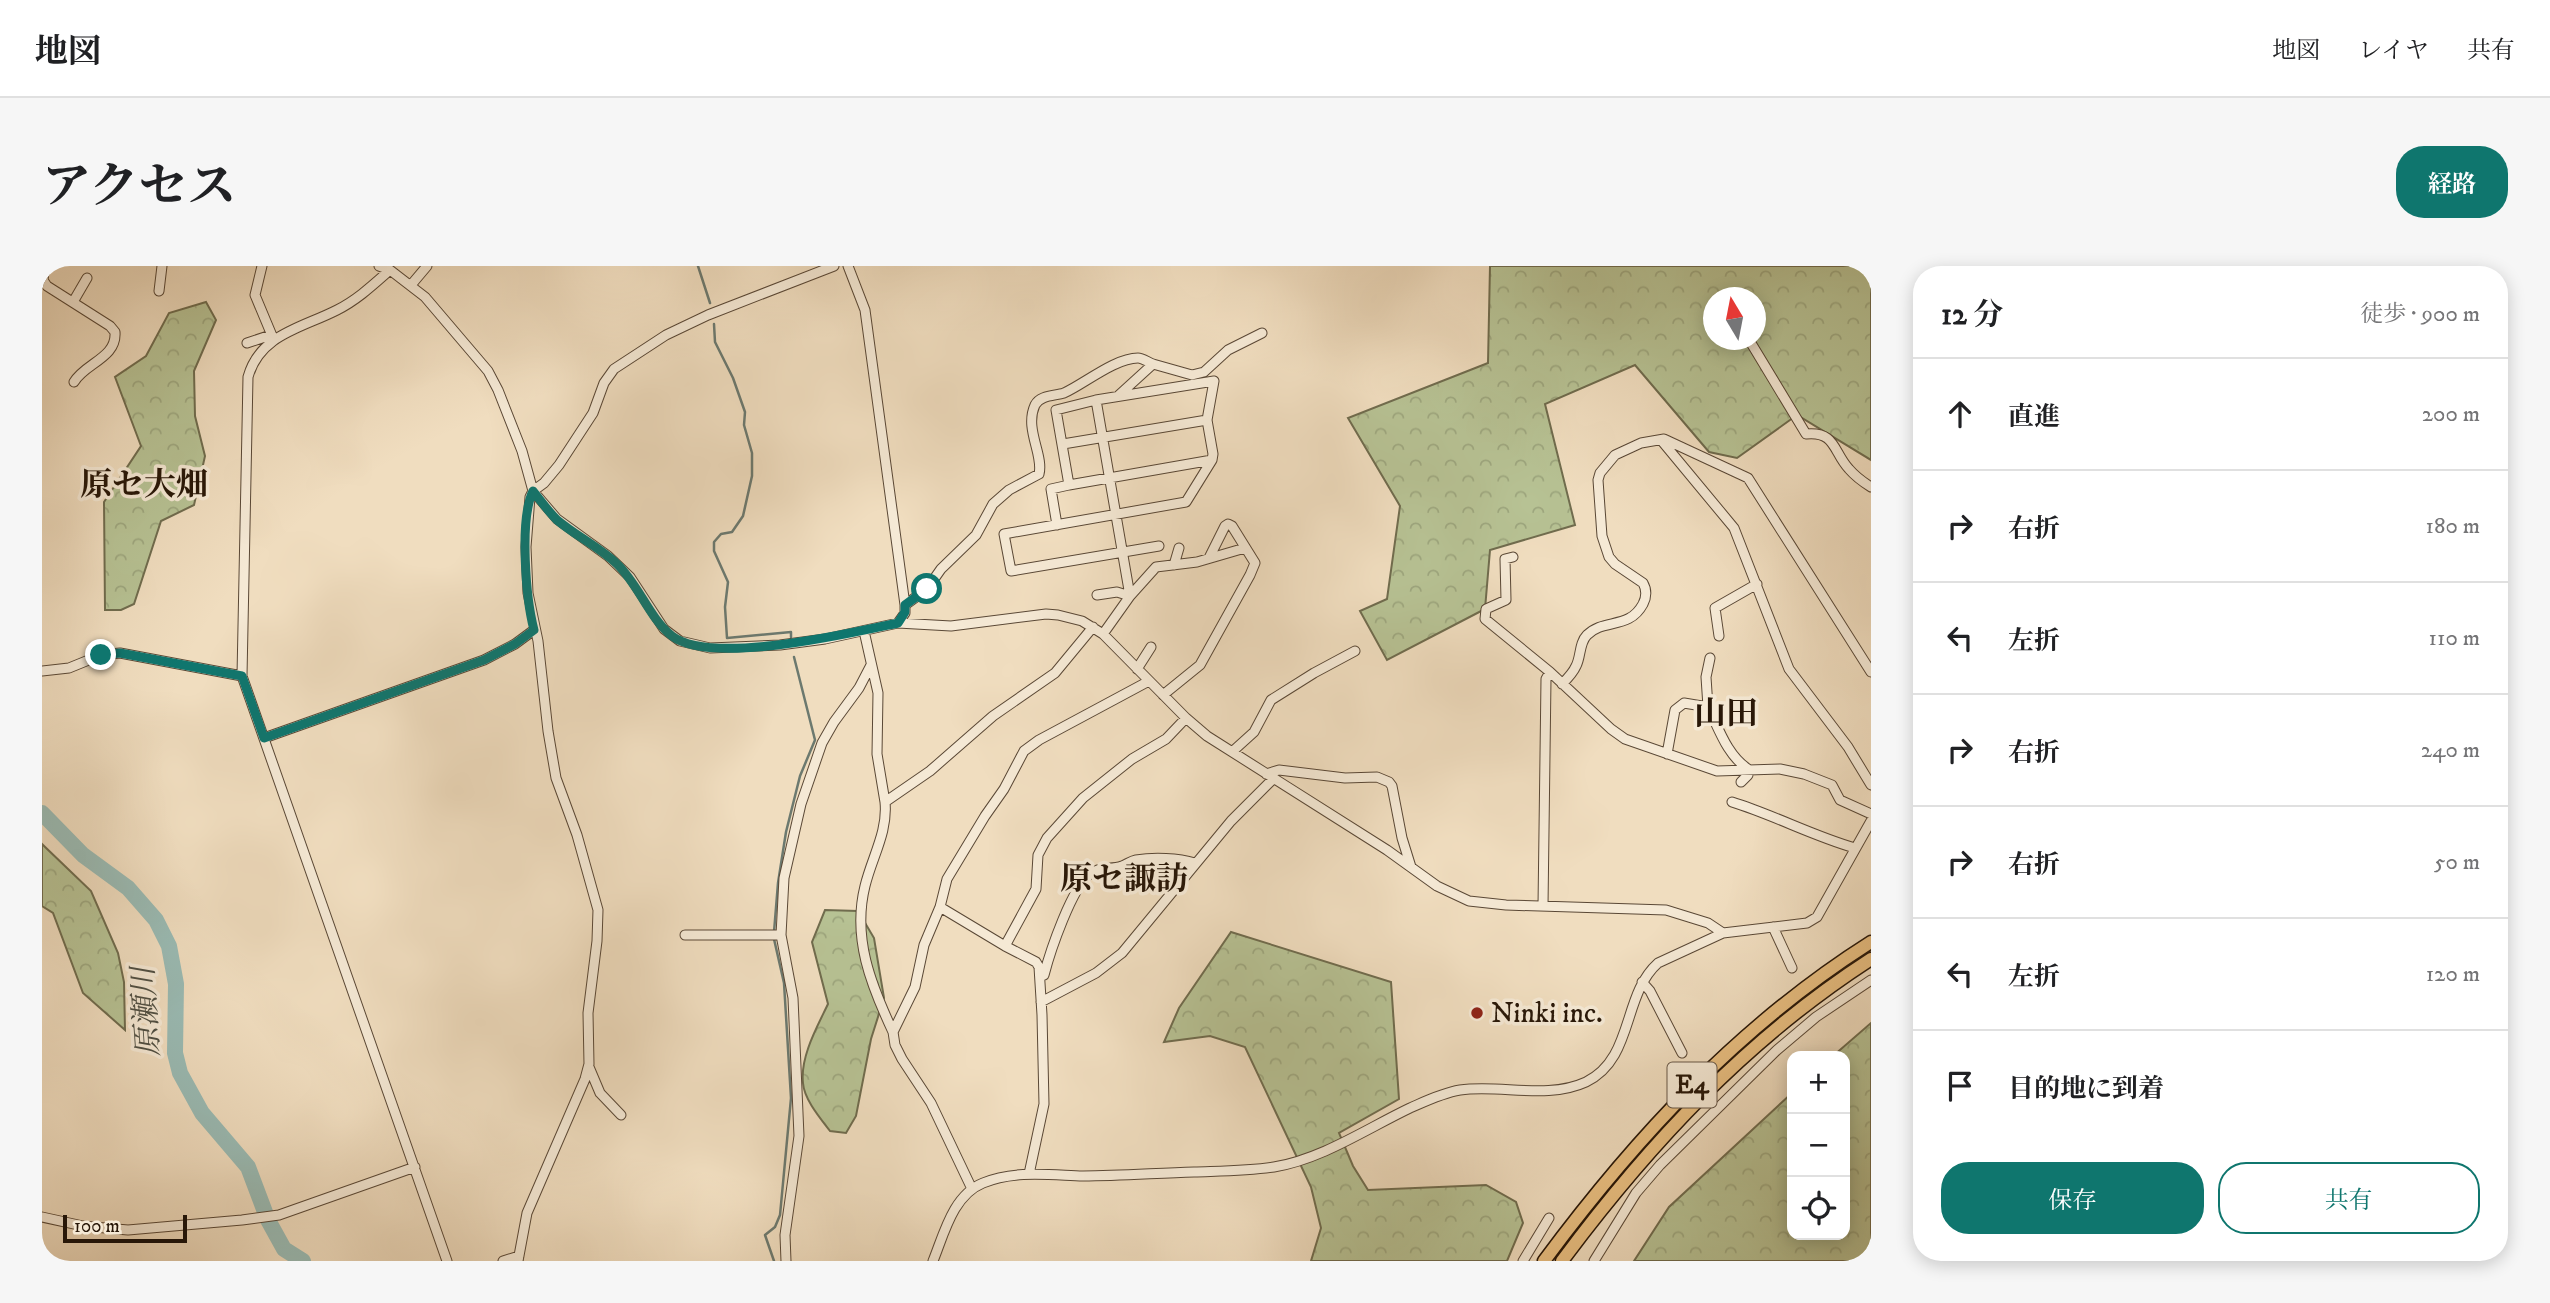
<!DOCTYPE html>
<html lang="ja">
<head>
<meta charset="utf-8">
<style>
  :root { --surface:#fff; --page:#f6f6f6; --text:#202124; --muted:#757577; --line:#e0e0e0; --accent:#0f766e }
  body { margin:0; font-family:"IM FELL DW Pica","Noto Serif JP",serif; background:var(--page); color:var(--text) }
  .controls { position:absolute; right:21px; bottom:21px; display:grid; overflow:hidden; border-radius:14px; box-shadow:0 4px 18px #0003 }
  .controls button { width:63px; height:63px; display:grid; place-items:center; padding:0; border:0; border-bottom:2px solid var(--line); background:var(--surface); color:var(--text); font:35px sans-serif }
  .compass { position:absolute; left:1661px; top:21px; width:63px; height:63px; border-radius:50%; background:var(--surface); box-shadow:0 4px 18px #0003; rotate:350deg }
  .scale { position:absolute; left:21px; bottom:18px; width:124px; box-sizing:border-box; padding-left:7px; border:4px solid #281708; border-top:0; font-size:19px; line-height:24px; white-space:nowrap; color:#281708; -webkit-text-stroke:5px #f5e9d5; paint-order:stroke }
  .stop { position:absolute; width:21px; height:21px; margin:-16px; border:5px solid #0f766e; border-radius:50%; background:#fff }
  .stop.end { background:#0f766e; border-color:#fff; box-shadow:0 2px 7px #0008 }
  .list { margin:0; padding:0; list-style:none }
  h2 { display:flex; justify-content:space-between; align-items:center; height:91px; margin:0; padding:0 28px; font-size:30px }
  h2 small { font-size:23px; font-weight:400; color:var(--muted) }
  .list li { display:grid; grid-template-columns:46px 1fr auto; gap:21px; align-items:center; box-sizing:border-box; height:112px; padding:0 28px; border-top:2px solid var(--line) }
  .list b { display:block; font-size:26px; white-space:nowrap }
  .list em { font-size:23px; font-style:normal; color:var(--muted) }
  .actions { display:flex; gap:14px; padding:21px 28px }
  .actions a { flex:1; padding:16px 0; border:2px solid var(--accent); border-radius:28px; text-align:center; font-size:24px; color:var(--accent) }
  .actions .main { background:var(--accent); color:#fff }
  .icon { flex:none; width:38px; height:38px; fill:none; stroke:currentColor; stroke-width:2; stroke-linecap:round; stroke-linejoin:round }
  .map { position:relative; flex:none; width:1829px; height:995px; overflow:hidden; border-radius:28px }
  header { display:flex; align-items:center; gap:42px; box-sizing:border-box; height:98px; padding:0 35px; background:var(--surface); border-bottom:2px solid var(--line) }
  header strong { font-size:33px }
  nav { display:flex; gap:38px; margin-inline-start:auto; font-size:24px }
  .intro { display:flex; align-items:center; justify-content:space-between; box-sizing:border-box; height:168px; padding:0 42px }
  h1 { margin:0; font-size:49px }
  .button { padding:18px 32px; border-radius:28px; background:var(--accent); color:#fff; font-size:24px; font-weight:700 }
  main { display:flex; gap:42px; padding:0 42px }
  aside { flex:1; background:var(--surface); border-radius:28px; box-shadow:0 4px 18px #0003 }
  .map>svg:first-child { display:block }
  .forest { fill:url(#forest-crowns); stroke:#706c4e; stroke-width:2; fill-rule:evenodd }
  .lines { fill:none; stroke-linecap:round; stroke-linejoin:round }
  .stream { stroke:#6c796f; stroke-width:2.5 }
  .river { stroke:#9abbb4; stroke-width:16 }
  .minor-casing { stroke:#5a4836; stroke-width:11 }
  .highway-casing { stroke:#281708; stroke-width:15 }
  .minor { stroke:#f5e9d5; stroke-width:9 }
  .highway { stroke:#e8be80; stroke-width:12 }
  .route { stroke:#0f766e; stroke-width:9 }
  .poi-dot { fill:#8f2418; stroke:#f5e9d5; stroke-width:2.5 }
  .labels { text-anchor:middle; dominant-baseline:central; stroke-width:7; stroke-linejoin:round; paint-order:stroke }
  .shield { fill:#f5e9d5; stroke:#665646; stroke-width:2 }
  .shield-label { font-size:26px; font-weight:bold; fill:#281708 }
  .poi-label { font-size:28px; fill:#281708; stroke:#f5e9d5; text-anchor:start }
  .water-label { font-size:30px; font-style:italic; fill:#505044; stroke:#f5e9d5 }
  .quarter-label { font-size:32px; font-weight:bold; fill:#281708; stroke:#f5e9d5 }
</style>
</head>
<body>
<header>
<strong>地図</strong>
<nav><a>地図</a><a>レイヤ</a><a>共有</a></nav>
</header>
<div class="intro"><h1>アクセス</h1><a class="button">経路</a></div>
<main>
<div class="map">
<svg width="1829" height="995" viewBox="0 0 1829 995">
  <defs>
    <pattern id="forest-crowns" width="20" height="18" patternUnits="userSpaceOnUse" patternTransform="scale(1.75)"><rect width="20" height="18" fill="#b7c294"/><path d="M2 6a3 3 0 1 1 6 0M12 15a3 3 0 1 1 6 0" fill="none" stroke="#9da67e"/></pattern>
  </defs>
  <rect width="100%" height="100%" fill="#f0ddbf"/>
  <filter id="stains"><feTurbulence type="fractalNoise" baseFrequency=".00286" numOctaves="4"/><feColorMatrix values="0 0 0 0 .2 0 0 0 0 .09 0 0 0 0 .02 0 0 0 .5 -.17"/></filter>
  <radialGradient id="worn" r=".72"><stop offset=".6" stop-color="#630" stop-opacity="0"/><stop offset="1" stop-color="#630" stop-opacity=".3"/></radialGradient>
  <path class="forest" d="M1448,0H1829V194L1755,149L1695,192L1667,186L1593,99L1503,138L1533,259L1448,284L1443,343L1345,394L1318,345L1345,333L1358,240L1306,152L1446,97ZM1672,32H1714V74H1672Z
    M164,36L174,54L152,105L153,150L163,190L152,239L119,255L92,338L79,344H63L62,236L99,180L73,111L104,90L127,47Z
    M0,578L49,625L76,687L82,716L83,764L41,727L11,647L0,640Z
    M783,644L816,645L832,672L842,732L829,773L814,850L804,867L788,865C778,852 762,833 761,817C758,791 775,761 786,738L770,676Z
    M1189,666L1349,716L1357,833L1297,867L1311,900L1326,924L1444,919L1474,936L1481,957L1465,995H1269L1279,962L1269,921L1203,781L1168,770L1122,776L1137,742Z
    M1829,757V995H1592L1627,941L1750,827V969H1803V790H1791Z"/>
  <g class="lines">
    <path class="stream" d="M656,0L668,37
      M672,58L673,76L691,112L703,146L702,159L710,187V210L701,250L690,266L679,268L672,276V285L686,316L683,341L685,372L749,366V371
      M732,666L736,617L744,566L758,510L773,474L752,391
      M732,995L723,969L733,961L738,949L749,832L742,717L732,673"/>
    <path class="river" d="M0,547L41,589L86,622L114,654L127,680L134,718L133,787L138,807L160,847L206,901L226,954L242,983L261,995"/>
    <g class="minor-casing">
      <path id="minor" d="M3,0L1,14L5,20L68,60L73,66C75,92 43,97 32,116
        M220,0L213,29L231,72
        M337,0L348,4L383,31L446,105L456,124L480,185L491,225L515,253L566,290L588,311L622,363L638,375L668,382L738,379L783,373L856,357L909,360L1004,348L1016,349L1040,355L1061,368L1144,452L1165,470L1345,584L1395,620L1427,635L1464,639L1624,644L1666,657L1681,667
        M806,0L823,44L863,339V347L856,357
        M348,4C331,19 315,34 295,44C260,62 218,68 206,111L200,410L405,995
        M369,19L385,0
        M117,25L120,0
        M31,36L45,12
        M205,77L229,69
        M1709,77L1764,168C1794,165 1791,186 1807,203C1813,210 1821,216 1829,221
        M1077,129L1111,98L1150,109L1162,106L1186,84L1220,67
        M1054,134L1088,330L1061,368
        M1619,174L1692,262L1747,403L1806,481L1829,519
        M1021,178L1165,154
        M1015,259L1009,223L1027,219
        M1117,280L969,305L962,268L1144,236L1170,194L1171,188L1165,154L1172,115L1054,134L1014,144L1027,219L1170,194
        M1471,291L1463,293L1464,334L1444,343L1443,353L1508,406L1569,463L1583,473L1675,505L1738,503L1762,508L1790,519L1798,534L1829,548
        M1132,299L1137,282
        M1055,329L1075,326L1088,330L1114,301L1155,296L1203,282
        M863,339L885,323L899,303L934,269L951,238L967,224L997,208C1002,189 982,163 993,139C998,129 1013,130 1022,127C1042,118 1073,92 1096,92C1100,92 1106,96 1111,98
        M822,365L836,427L835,488L843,536L888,505L951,450L1013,407L1051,361
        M1677,370L1673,342L1715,318
        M1095,403L1109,381
        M0,405L27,402L59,389L78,387L200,410
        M1520,418C1525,413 1531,407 1534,400C1539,391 1537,377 1545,369C1562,352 1587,364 1601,338C1605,330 1605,324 1601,317L1573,298L1567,291L1560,270L1556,214L1558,207L1573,189L1599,177L1622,173L1706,212L1829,406
        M1121,429L1158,399L1208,309L1213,297L1190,260L1186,258L1183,260L1167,292
        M1666,441L1664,411L1668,392
        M222,472L442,394L473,378L492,364
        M1191,485L1212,466L1229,434L1272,407L1313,385
        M1625,488L1633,444L1642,437L1666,441C1677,463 1685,489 1706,503V509L1699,516
        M1224,508L1237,504L1303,512L1335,511L1347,516L1350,520L1360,572L1369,601
        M843,536C846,566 830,591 823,620C810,672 829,719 851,766
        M1690,536C1732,549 1771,570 1813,582
        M1501,640L1504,413L1508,406
        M898,641L963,680L994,696L997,701L1000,749L1002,838L987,908
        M1731,661L1750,702
        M643,669H739
        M963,680L994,623L996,589L1005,572L1041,532L1090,493L1124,473L1144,452
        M998,711L1002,709C1008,686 1030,620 1049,607C1059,600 1069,604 1080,600C1085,598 1089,595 1094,594C1112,591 1136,592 1153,597
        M1600,716L1608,725L1640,787
        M999,736L1054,707L1080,687L1189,555L1231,513
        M547,801L558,827L579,849
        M930,923L889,837L860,793L853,779L851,766L873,721L882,679L898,641L905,613L943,550L962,523L982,485L997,474L1107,415
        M0,951L41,960L86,964L200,954L237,949L373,901
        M461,995L477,990
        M476,995L485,947L543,813L547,798L546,747L555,675L556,644L535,569L514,512L506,465L496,375L486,327L484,281L488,231L491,225L502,217L517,199L551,147L562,117L572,103L624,69L666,49L792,0
        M744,995L743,969L757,870L751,732L739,669L742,612L759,538L780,477L792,456L817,422L829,399
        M891,995C902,968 911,929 941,917C972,904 1008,909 1041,910C1078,910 1115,907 1152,906C1178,905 1206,905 1232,901C1280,893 1324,863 1368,842C1384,835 1400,827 1418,824C1458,818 1505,834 1544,816C1592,793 1580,729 1616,697L1681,667L1765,657L1775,651L1829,555
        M1481,995L1507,952
        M1552,995L1594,927L1618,899L1735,784L1774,751L1829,714"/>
    </g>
    <g class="highway-casing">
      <path id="highway" d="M1502,995C1594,871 1698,759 1829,676
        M1520,995C1608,877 1705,773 1829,693"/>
    </g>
    <use href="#minor" class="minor"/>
    <use href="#highway" class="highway"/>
  </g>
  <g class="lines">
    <path class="route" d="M59,389L78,387L200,410L222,472L442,394L473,378L492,364C484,333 477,254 491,225C499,235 506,245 515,254C534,270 557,281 575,298C597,319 607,352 630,370C669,400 809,367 856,357L863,346V339L885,323"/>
  </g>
  <circle class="poi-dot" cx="1435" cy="747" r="7"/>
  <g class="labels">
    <rect class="shield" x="1625.5" y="796.5" width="49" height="45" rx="5"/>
    <g class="shield-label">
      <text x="1650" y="819">E4</text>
    </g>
    <g class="poi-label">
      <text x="1449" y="747">Ninki inc.</text>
    </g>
    <g class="water-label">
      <text transform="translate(105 746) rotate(-94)">原瀬川</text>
    </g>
    <g class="quarter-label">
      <text x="102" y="220">原セ大畑</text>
      <text x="1684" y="449">山田</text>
      <text x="1082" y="614">原セ諏訪</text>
    </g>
  </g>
  <rect width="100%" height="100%" filter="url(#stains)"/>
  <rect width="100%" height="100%" fill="url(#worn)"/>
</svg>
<div class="controls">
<button>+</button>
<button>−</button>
<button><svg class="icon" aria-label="locate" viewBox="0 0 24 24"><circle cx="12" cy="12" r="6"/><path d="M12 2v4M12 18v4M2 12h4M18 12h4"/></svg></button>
</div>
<svg class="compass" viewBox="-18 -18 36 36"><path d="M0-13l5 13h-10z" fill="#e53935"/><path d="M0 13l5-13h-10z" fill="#757577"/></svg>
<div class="scale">100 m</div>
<div class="stop" style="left:885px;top:323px"></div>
<div class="stop end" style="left:59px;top:389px"></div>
</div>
<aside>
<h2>12 分<small>徒歩 · 900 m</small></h2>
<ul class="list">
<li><svg class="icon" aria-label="ahead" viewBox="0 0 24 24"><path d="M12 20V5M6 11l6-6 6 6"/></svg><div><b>直進</b></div><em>200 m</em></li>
<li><svg class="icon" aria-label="right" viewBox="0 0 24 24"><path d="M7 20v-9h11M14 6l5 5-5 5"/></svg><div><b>右折</b></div><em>180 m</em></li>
<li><svg class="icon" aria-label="left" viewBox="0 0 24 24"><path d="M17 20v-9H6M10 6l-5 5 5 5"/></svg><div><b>左折</b></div><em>110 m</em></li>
<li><svg class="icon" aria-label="right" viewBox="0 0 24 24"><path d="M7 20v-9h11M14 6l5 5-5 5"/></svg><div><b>右折</b></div><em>240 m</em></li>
<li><svg class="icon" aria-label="right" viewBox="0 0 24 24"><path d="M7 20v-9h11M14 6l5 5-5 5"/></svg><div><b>右折</b></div><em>50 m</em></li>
<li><svg class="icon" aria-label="left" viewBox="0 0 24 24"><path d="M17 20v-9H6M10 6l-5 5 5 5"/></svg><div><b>左折</b></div><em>120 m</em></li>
<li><svg class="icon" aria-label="arrive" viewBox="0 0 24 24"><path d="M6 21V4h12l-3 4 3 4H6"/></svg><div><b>目的地に到着</b></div></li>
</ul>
<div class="actions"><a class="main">保存</a><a>共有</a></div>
</aside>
</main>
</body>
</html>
